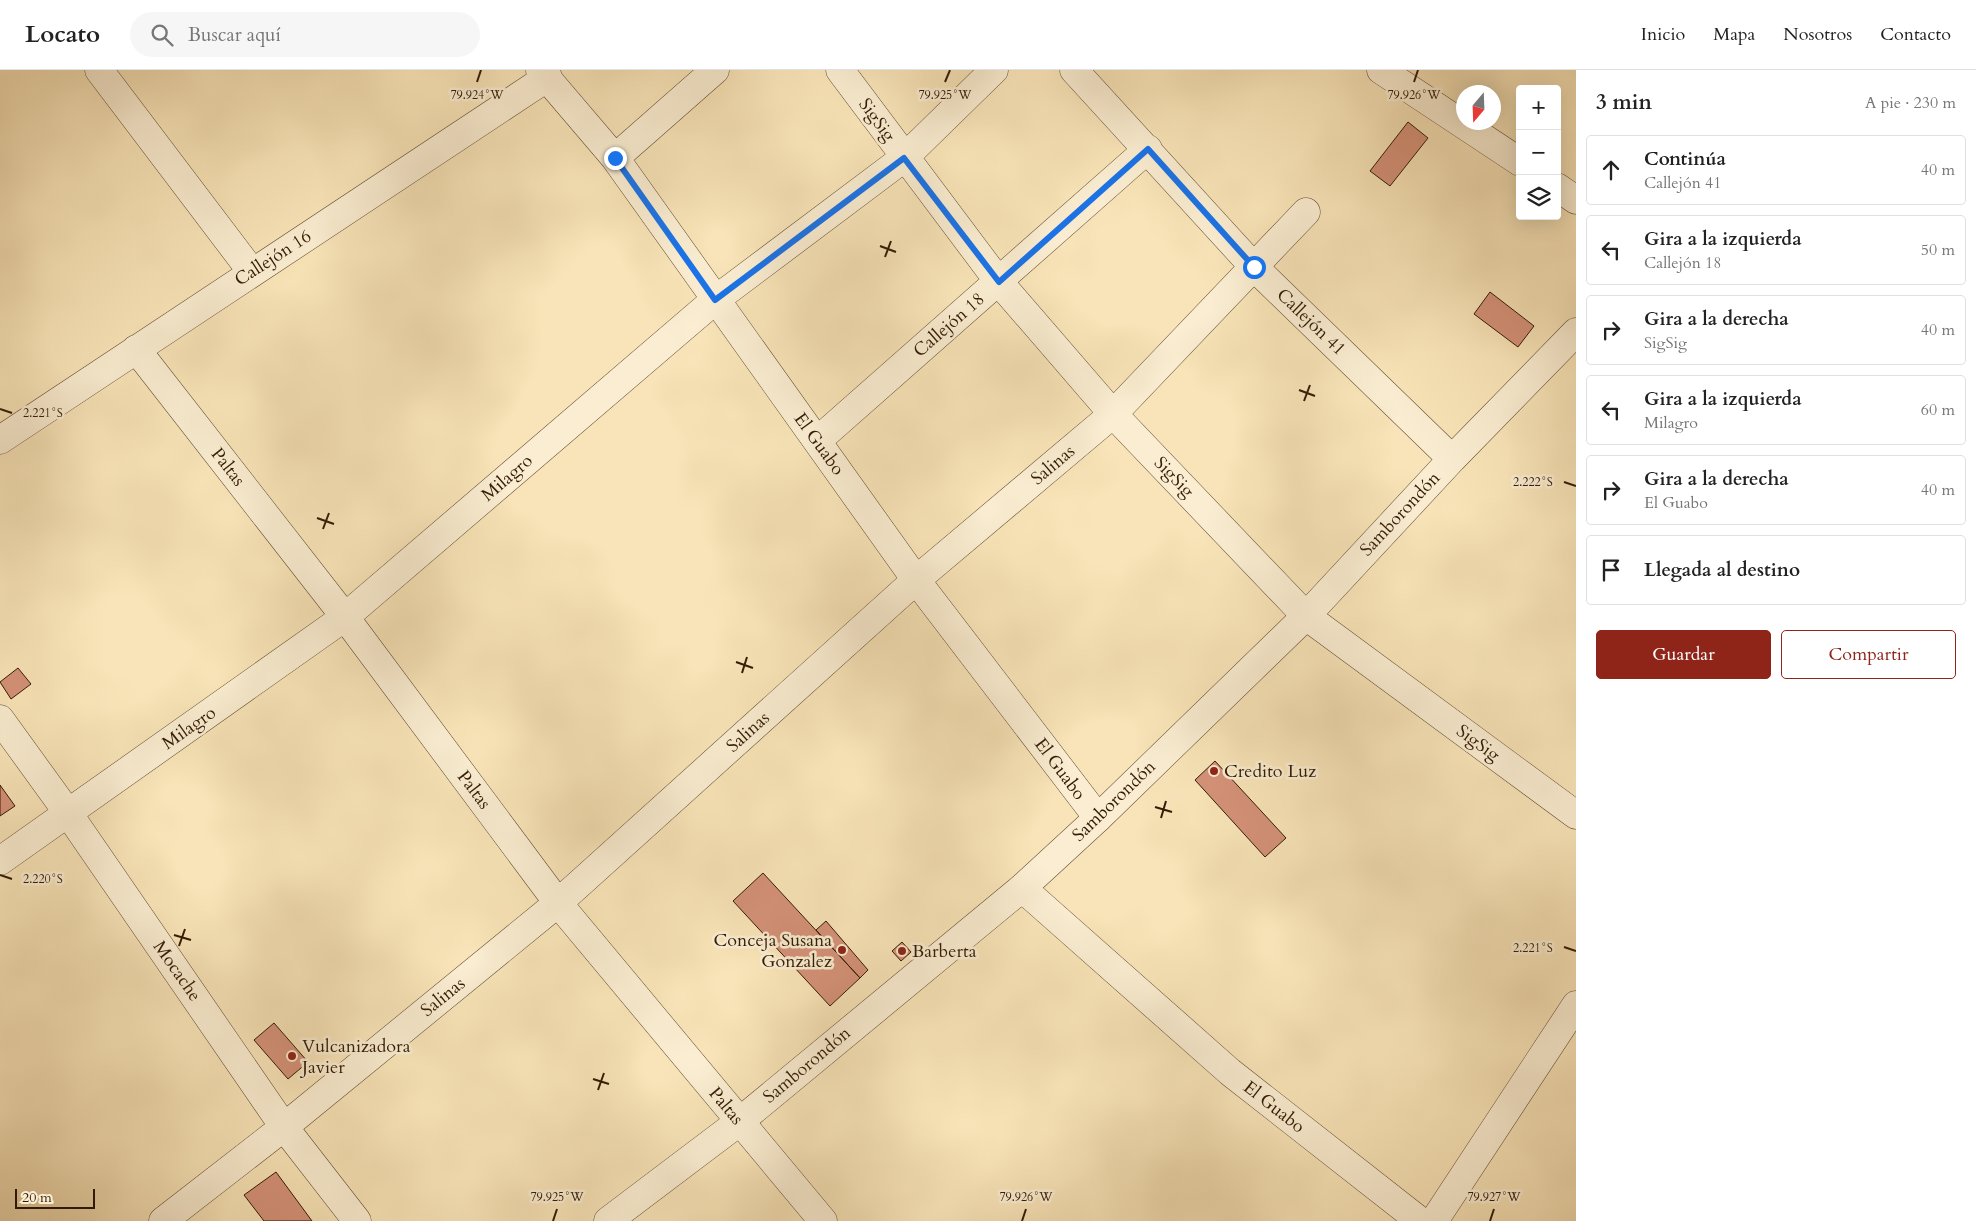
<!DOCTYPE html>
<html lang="es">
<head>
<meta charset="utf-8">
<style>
  :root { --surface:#fff; --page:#f6f6f6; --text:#222; --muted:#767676; --line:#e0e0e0; --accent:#8f2418 }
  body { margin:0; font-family:Cardo,serif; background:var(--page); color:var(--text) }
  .controls { position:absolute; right:15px; top:15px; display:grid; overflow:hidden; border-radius:5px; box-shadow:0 5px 20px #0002 }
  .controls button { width:45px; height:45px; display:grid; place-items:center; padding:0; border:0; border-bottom:1px solid var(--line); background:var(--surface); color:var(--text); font:25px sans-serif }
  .compass { position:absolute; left:1456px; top:15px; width:45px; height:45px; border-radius:50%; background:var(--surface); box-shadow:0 5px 20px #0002; rotate:199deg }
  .scale { position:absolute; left:15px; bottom:12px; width:80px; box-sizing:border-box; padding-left:5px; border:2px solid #321b06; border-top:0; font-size:14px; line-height:18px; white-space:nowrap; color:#321b06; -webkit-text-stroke:4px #faedd1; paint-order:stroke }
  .stop { position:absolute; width:15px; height:15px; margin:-11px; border:4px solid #1a73e8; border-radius:50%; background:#fff }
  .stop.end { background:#1a73e8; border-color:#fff; box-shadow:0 1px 5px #0008 }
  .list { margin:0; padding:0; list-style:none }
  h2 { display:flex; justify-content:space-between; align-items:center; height:65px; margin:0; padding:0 20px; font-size:21px }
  h2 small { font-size:16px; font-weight:400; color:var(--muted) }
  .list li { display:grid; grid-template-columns:32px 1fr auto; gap:15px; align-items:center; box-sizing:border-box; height:70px; margin:0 10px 10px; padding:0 10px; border:1px solid var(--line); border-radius:5px }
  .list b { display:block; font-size:19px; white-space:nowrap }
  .list p { margin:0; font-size:16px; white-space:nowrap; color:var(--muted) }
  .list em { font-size:16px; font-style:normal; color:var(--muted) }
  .actions { display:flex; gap:10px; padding:15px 20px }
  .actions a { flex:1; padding:11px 0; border:1px solid var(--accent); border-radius:5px; text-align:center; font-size:18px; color:var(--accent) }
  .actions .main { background:var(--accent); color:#fff }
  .icon { flex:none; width:28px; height:28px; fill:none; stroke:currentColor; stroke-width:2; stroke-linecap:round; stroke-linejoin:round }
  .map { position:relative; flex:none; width:1576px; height:1151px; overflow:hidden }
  header { display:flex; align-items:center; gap:30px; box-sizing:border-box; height:70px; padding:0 25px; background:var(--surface); border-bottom:1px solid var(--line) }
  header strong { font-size:24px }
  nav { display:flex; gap:28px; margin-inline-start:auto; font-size:18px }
  .search { width:350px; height:45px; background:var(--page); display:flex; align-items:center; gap:12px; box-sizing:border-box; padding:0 18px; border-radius:28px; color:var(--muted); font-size:19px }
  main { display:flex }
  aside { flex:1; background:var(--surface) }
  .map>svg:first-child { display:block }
  .building { fill:#d59279; stroke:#321b06 }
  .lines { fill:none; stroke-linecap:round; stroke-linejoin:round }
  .minor-casing { stroke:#644d32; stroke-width:29 }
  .tertiary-casing { stroke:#644d32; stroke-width:29 }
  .minor { stroke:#faedd1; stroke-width:28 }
  .tertiary { stroke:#faedd1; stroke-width:28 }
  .route { stroke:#1a73e8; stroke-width:6 }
  .ticks { fill:none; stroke:#321b06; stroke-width:2 }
  .poi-dot { fill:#8f2418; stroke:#faedd1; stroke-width:2 }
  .labels { text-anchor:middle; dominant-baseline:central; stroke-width:5; stroke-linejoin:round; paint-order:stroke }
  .street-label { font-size:18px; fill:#321b06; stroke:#faedd1 }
  .poi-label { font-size:18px; fill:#321b06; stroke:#faedd1; text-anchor:start }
  .ticks-label { font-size:12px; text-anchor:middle; fill:#321b06; stroke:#faedd1; stroke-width:5; stroke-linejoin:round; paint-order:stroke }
</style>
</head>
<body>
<header>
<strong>Locato</strong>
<div class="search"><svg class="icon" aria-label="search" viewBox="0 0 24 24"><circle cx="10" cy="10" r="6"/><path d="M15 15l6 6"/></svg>Buscar aquí</div>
<nav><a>Inicio</a><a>Mapa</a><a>Nosotros</a><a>Contacto</a></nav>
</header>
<main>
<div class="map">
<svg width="1576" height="1151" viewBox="0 0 1576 1151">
  <rect width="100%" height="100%" fill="#f8e4b8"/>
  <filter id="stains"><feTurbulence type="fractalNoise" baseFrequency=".004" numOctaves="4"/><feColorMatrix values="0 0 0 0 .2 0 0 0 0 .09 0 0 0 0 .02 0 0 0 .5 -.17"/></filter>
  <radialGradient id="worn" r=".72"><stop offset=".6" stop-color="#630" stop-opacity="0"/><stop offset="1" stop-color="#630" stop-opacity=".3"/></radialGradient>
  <path class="building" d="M1408,52L1428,68L1390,116L1370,101Z
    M1490,222L1534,256L1518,277L1474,244Z
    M18,598L31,614L11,629L0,612Z
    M1215,691L1286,768L1265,787L1195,710Z
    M0,715L15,736L0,746Z
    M763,803L860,908L830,936L733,831Z
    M826,851L868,900L860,908L816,860Z
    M902,872L911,882L901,891L892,881Z
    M274,953L308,992L288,1009L254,970Z
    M276,1102L312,1151H264L244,1125Z"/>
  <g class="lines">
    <g class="minor-casing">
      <path id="minor" d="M99,0L252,202
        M540,0L615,88L916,510L1098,748
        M840,0L999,212L1113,344L1306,546L1452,389L1576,262
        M1074,0L1254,197L1452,389
        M1381,0L1520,92
        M615,88L715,0
        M1557,117L1576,130
        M136,279L345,547L558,833L823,1151
        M0,370L548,7
        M817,371L1148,79
        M0,649L68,743L284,1057L357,1151
        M0,791L345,547L715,230L904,88L994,0
        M1022,818L1230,1002L1420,1151
        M163,1151L284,1057L558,833L916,510L1113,344L1306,142
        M1434,1151L1576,935"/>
    </g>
    <g class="tertiary-casing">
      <path id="tertiary" d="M608,1151L739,1052L1022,818L1098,748L1306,546L1576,745"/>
    </g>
    <use href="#minor" class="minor"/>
    <use href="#tertiary" class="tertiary"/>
  </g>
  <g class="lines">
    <path class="route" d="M615,88L715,230L904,88L999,212L1148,79L1254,197"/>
  </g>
  <path class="ticks" d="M477,12L481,0M945,12L950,0M1414,12L1418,0M880,176L896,182M885,187L891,171M1299,320L1315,326M1304,331L1310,315M0,339L12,343M1564,412L1576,416M317,448L334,454M323,459L329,443M736,592L753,598M742,603L747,587M1155,737L1172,742M1161,748L1166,731M0,805L12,809M174,865L191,870M179,876L185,859M1564,877L1576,881M593,1009L609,1014M598,1020L604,1003M553,1151L557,1139M1022,1151L1026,1139M1490,1151L1494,1139"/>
  <g class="poi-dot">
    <circle cx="1214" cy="701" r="5"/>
    <circle cx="842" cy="880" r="5"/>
    <circle cx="902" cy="881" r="5"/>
    <circle cx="292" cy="986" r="5"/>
  </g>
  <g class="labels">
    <g class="street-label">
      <text transform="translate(877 50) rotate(54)">SigSig</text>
      <text transform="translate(273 188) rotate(-33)">Callejón 16</text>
      <text transform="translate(1311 252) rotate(44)">Callejón 41</text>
      <text transform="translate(949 255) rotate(-41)">Callejón 18</text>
      <text transform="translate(819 374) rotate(54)">El Guabo</text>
      <text transform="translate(1053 395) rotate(-40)">Salinas</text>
      <text transform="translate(228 397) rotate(52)">Paltas</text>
      <text transform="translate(1174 407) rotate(46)">SigSig</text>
      <text transform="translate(507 408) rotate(-41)">Milagro</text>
      <text transform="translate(1400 444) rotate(-47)">Samborondón</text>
      <text transform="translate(189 658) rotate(-35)">Milagro</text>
      <text transform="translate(748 662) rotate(-42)">Salinas</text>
      <text transform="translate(1478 673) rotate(36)">SigSig</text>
      <text transform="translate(1060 699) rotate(53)">El Guabo</text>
      <text transform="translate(474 720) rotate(53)">Paltas</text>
      <text transform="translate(1114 731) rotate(-44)">Samborondón</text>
      <text transform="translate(177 901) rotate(55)">Mocache</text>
      <text transform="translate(443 927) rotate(-39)">Salinas</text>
      <text transform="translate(807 995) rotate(-40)">Samborondón</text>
      <text transform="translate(726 1036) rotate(50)">Paltas</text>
      <text transform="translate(1274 1037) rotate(38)">El Guabo</text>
    </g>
    <g class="poi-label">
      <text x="1224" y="701">Credito Luz</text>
      <text x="832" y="870" text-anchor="end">Conceja Susana<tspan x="832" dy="21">Gonzalez</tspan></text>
      <text x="912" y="881">Barberta</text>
      <text x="302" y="976">Vulcanizadora<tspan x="302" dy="21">Javier</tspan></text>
    </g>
  </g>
  <g class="ticks-label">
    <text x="477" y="29">79.924°W</text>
    <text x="945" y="29">79.925°W</text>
    <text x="1414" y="29">79.926°W</text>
    <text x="43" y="347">2.221°S</text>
    <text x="1533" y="416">2.222°S</text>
    <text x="43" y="813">2.220°S</text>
    <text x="1533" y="882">2.221°S</text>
    <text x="557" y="1131">79.925°W</text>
    <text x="1026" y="1131">79.926°W</text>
    <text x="1494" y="1131">79.927°W</text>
  </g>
  <rect width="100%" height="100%" filter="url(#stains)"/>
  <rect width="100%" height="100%" fill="url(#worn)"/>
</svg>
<div class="controls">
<button>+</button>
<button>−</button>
<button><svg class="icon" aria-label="layers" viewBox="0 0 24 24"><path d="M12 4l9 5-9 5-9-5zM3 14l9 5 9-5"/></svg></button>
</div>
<svg class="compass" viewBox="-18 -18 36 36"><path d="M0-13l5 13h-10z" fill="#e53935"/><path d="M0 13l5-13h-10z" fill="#767676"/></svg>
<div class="scale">20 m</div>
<div class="stop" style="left:1254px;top:197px"></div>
<div class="stop end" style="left:615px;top:88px"></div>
</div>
<aside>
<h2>3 min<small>A pie · 230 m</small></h2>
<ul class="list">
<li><svg class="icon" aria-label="ahead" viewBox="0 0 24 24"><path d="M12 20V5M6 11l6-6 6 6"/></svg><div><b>Continúa</b><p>Callejón 41</p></div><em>40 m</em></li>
<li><svg class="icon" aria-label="left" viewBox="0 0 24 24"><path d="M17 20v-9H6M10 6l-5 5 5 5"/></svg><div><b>Gira a la izquierda</b><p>Callejón 18</p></div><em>50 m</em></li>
<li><svg class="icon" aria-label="right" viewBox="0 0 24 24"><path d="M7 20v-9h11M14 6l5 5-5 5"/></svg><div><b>Gira a la derecha</b><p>SigSig</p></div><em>40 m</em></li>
<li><svg class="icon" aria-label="left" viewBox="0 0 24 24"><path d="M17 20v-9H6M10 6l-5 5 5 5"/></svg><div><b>Gira a la izquierda</b><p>Milagro</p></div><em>60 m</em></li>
<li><svg class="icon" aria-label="right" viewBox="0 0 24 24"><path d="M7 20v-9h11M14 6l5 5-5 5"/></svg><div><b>Gira a la derecha</b><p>El Guabo</p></div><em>40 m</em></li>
<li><svg class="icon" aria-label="arrive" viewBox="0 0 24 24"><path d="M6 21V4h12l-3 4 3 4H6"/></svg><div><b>Llegada al destino</b></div></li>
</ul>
<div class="actions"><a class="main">Guardar</a><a>Compartir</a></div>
</aside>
</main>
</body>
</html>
